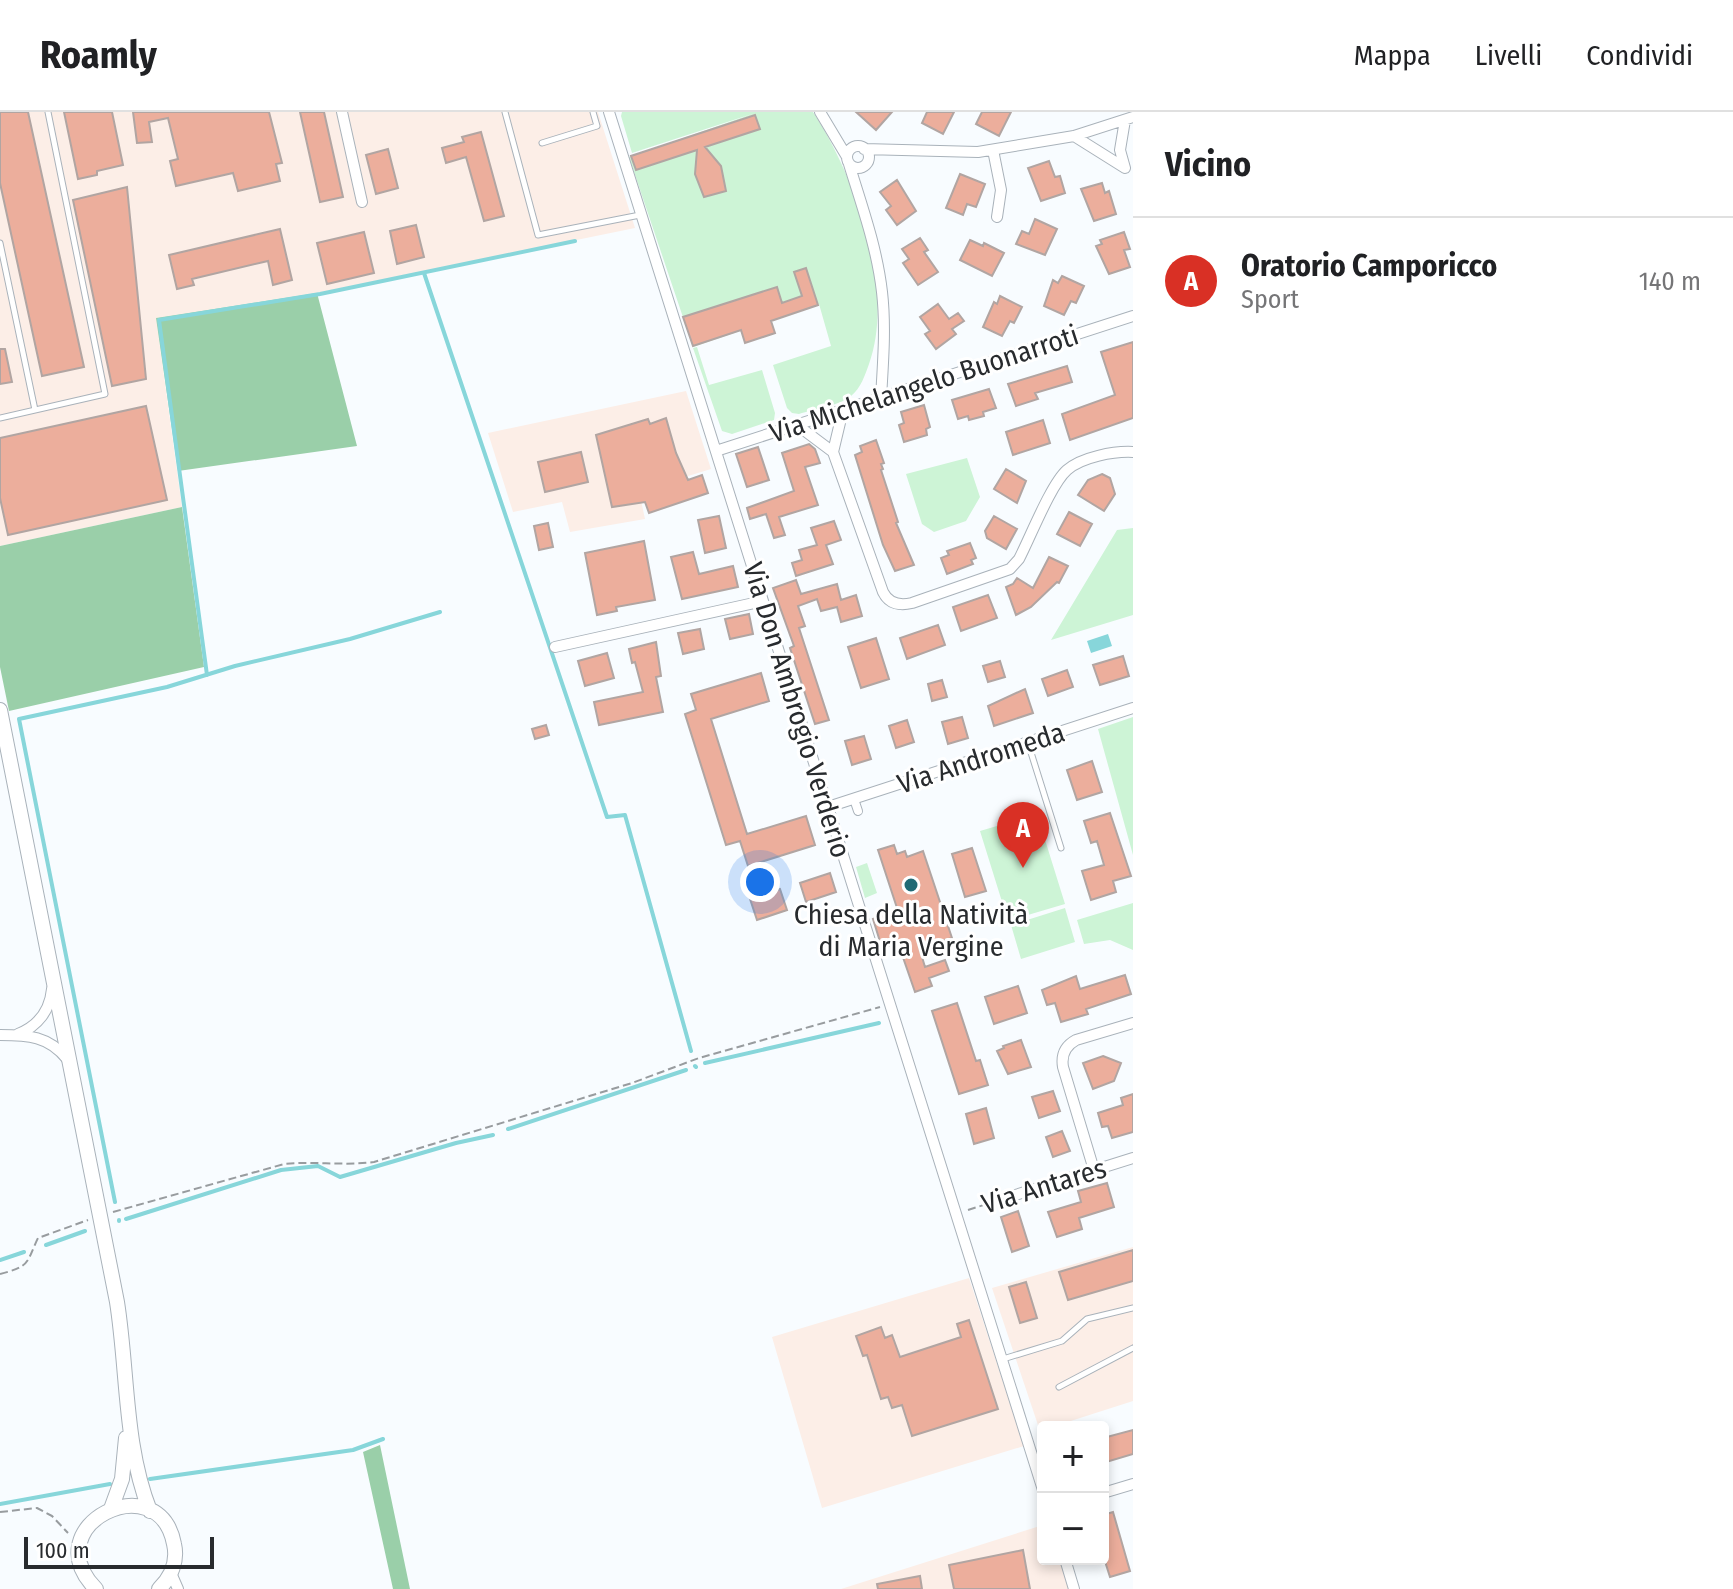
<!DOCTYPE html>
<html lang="it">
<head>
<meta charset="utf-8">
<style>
  :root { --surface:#fff; --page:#f6f6f6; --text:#202124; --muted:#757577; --line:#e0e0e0; --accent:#d93025 }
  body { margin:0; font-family:"Fira Sans Condensed",sans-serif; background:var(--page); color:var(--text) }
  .controls { position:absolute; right:24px; bottom:24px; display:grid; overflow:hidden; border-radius:8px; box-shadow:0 4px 12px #0003 }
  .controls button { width:72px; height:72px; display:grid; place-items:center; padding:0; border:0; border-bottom:2px solid var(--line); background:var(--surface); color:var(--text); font:40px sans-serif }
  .scale { position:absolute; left:24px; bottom:20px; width:190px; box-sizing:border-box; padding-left:8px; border:4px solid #282b2e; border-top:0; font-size:22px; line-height:28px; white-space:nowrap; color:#282b2e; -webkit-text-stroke:6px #fff; paint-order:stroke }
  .you { position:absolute; left:760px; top:770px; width:28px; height:28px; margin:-20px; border:6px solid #fff; border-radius:50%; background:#1a73e8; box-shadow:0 0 0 12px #1a73e833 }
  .badge { display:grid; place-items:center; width:52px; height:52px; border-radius:50%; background:var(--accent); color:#fff; font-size:26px; font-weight:700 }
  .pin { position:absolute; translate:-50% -66px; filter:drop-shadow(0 2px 4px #0008) }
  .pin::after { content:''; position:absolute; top:42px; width:28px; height:24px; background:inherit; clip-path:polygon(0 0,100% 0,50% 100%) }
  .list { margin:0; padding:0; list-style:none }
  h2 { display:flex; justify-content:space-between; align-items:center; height:104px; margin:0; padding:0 32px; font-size:34px }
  h2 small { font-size:26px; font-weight:400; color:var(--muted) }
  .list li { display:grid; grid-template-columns:52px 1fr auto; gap:24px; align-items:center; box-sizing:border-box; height:128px; padding:0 32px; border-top:2px solid var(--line) }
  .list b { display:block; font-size:30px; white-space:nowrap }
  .list p { margin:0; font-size:26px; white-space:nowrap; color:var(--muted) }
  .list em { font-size:26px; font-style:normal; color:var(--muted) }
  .map { position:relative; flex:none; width:1133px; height:1477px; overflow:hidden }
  header { display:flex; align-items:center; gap:48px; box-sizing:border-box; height:112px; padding:0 40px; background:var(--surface); border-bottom:2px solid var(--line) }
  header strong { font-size:38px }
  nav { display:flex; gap:44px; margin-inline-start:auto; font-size:28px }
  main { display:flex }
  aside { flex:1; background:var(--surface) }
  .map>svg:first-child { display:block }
  .industrial { fill:#fceee7 }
  .green { fill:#cdf4d6 }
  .forest { fill:#9acfa9 }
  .water { fill:#87d6da }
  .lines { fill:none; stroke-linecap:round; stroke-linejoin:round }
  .stream { stroke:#87d6da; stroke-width:4 }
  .building { fill:#ecae9c; stroke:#b1a5a2; stroke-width:2 }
  .service-casing { stroke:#a9b2ba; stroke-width:7 }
  .pedestrian-casing { stroke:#a9b2ba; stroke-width:10 }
  .minor-casing { stroke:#a9b2ba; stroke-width:12 }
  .secondary-casing { stroke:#a9b2ba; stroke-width:16 }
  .path { stroke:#989c9f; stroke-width:2; stroke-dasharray:8 4; stroke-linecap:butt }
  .service { stroke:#fff; stroke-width:5 }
  .pedestrian { stroke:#fff; stroke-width:8 }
  .minor { stroke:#fff; stroke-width:10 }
  .secondary { stroke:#fff; stroke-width:14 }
  .poi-dot { fill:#216a75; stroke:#fff; stroke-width:3 }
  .labels { text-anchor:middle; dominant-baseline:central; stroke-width:6; stroke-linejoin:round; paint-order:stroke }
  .street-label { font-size:28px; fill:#282b2e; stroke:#fff }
  .poi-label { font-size:28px; fill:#282b2e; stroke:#fff }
</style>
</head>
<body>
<header>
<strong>Roamly</strong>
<nav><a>Mappa</a><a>Livelli</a><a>Condividi</a></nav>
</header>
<main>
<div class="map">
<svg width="1133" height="1477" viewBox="0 0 1133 1477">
  <rect width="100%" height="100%" fill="#f8fcff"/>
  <path class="industrial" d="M0,0H598L635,116L317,181L156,206L182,395L0,434Z
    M686,279L711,357L639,379L645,407L570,420L562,390L513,400L488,321Z
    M1133,1135V1289L1052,1315H1043L1040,1319L992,1176Z
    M969,1166L1024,1334L822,1396L772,1225Z
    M1043,1413V1447H1061L1070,1477H841Z"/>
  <path class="green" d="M622,0H813C855,64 896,176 869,252C865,263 861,276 851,284C839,294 814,297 799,302L792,301L787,296L773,253L831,234L819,192L693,235L629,45L755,1L632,41L621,4Z
    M697,235L709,273L762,258L775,301L774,308L732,322L722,319L693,236Z
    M967,346L980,385L966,409L934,420L922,412L906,362Z
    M1133,416V503L1051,528L1117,418Z
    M1133,605V743L1098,617Z
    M1037,702L1065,792L1008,809L980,719Z
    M867,751L877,781L865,786L856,755Z
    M1133,791V838L1110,828L1084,832L1077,808Z
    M1065,796L1075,830L1021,847L1011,813Z"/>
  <path class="forest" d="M317,181L357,334L178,359L156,206Z
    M182,395L204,555L9,599L0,555V434Z
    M380,1333L410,1477H393L363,1340Z"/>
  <path class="water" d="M1108,522L1112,534L1091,541L1087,529Z"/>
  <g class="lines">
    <path class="stream" d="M424,161L607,705L625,703L691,939
      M207,563L159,208L320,182L575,129
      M705,951L879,911
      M695,954L696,955
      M508,1017L686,958
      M115,1090L19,607L167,575L235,554L350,527L440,500
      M126,1107L281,1058L318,1054L340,1065L456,1031L493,1023
      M119,1108V1109
      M46,1133L85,1119
      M0,1148L24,1140
      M150,1367L353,1338L383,1327
      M0,1392L110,1372"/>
  </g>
  <path class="building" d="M0,0H28L84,255L42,264L0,71Z
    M64,0H112L123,53L97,59V63L78,67Z
    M133,0H269L282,51L276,52L280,69L238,79L233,61L176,74L170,49L178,47L168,6L149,10L152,30L137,31Z
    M300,0H324L343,85L320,90Z
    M856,0H892L876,18Z
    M927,0H954L943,22L922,11Z
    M982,0H1011L999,24L976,12Z
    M755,3L760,17L705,35L721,54L726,79L704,85L695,62L697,38L636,58L631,44Z
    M481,20L504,104L484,109L466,45L446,51L442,36L464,30L462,25Z
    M388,37L398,76L376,82L366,43Z
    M1049,49L1055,65L1060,64L1065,81L1041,89L1028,56Z
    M960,62L985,72L976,95L967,92L963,103L946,96Z
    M897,68L916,99L897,113L886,98L891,94L880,80Z
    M1102,71L1105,81L1109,79L1116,102L1094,109L1081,77Z
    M127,75L146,267L112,274L73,88Z
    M1035,107L1057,117L1045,143L1016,132L1022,119L1029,122Z
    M416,113L424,145L397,152L390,119Z
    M280,117L292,168L273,173L268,149L192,167L194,173L177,177L169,143Z
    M364,120L374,161L327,172L317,131Z
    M1124,120L1130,137L1124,138L1130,155L1109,162L1096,134L1102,132L1100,128Z
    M920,126L928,138L924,140L938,160L918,173L903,151L909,147L902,137Z
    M970,128L983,134L984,131L1004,141L992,164L960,148Z
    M806,156L818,193L771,209L775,221L745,231L741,218L693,234L683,205L777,175L782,191L802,184L794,160Z
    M1062,164L1084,174L1076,191L1071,189L1064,203L1044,194L1053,168L1058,171Z
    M1000,184L1022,195L1014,211L1010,209L1002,224L983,215L994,190L997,192Z
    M938,192L949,207L958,201L964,209L952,217L956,222L936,237L925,222L930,219L920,205Z
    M1133,230V306L1070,328L1062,302L1115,283L1101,240Z
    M0,237H5L12,270L0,272Z
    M1067,254L1072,270L1035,281L1038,287L1016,294L1008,272Z
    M989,277L996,296L983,300L984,304L969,308L968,304L958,307L952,288Z
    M924,293L930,315L926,317L927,323L904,330L899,313L904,311L901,300Z
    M146,294L167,388L8,423L0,386V326Z
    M666,306L676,341L688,368L702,363L708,381L649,401L645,390L612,395L596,323L648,307L650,312Z
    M1043,308L1050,331L1013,343L1006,320Z
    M876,328L884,351L881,352L883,357L881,358L898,410L896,411L914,453L895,459L883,433L855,343L862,340L860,334Z
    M809,332L815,337L820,351L805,355L818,393L779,405L785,423L774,426L766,402L750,407L747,396L794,379L782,341Z
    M758,335L769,368L747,375L736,342Z
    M581,340L588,370L545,380L538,350Z
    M1006,357L1026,369L1017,391L994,377Z
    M1102,362L1110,366L1115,382L1104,399L1078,383L1088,368Z
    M1069,400L1092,412L1080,434L1057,422Z
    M719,404L726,436L705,441L698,408Z
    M994,404L1017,417L1006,437L987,426L985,419Z
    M834,409L841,428L826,433L833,452L796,464L792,451L802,448L799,438L817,433L811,416Z
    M548,411L553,435L539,438L534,414Z
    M644,429L655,488L616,495L617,499L597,503L585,441Z
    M970,431L976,446L971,448L973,452L947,462L941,446L949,443L947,439Z
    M693,440L699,462L733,454L738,475L682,487L671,445Z
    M1049,445L1068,454L1059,471L1057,470L1031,495L1016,503L1006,475L1013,472L1017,466L1033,476Z
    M796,468L801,482L837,472L841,488L856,483L862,504L841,510L837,495L821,499L817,487L798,494L805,514L799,516L829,608L815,612L790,536L794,534L773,476Z
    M988,483L997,506L961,519L953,495Z
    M749,502L753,522L730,527L725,507Z
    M938,513L945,533L907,547L900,526Z
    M700,517L704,537L683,542L678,521Z
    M876,526L889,567L861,576L848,535Z
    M656,530L661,564L656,565L663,600L599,613L594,590L643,580L635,550L632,551L629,537Z
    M607,541L614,566L585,574L578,549Z
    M1123,544L1129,564L1100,573L1093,553Z
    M1000,549L1005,565L988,570L983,554Z
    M1067,558L1073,575L1048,584L1042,567Z
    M761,561L769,589L711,607L747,722L806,704L815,733L748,754L740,729L726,733L685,602L696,598L691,582Z
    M942,568L947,585L932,589L928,572Z
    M1025,577L1033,601L994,614L988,594Z
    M962,605L968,626L948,632L942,610Z
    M907,608L914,630L896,636L889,614Z
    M546,613L549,623L535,627L532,617Z
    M864,624L871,647L852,653L845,629Z
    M1092,649L1102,680L1077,688L1067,658Z
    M1110,701L1131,764L1113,769L1116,780L1091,788L1082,759L1104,753L1097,729L1091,731L1084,709Z
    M894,733L897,742L905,739L907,745L923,739L952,826L919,835L925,855L945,848L949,859L929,866L932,874L915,880L898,831L882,836L873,807L898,799L878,738Z
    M972,736L986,779L965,785L952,742Z
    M830,761L836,780L806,790L800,771Z
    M780,777L787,798L757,808L750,787Z
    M1125,863L1131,882L1086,897L1088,902L1061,910L1055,891L1047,893L1042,878L1076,864L1080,877Z
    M1018,874L1027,901L994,912L985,885Z
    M957,891L976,949L980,948L988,973L959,982L932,899Z
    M1021,928L1031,955L1008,962L997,939L1004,936L1003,934Z
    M1103,944L1121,951L1114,969L1093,977L1083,951Z
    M1053,979L1060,999L1039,1006L1032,985Z
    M1133,982V1020L1112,1026L1108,1014L1102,1015L1098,1001L1123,993L1121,986Z
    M986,996L994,1026L974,1032L966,1002Z
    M1062,1019L1070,1039L1053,1045L1046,1025Z
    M1107,1071L1114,1095L1079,1106L1082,1117L1057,1125L1048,1100L1081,1090L1078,1079Z
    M1018,1099L1029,1134L1012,1140L1001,1105Z
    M1133,1138V1169L1068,1188L1059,1160Z
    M1026,1170L1037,1206L1020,1211L1009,1175Z
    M969,1208L998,1297L912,1324L902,1293L892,1296L888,1285L881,1287L867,1243L863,1244L856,1224L881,1215L885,1226L892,1223L900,1245L961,1225L957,1212Z
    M1133,1318V1342L1103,1351V1326Z
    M1113,1400L1130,1459L1110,1465L1103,1443V1403Z
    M1023,1438L1030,1477H954L949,1453Z
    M920,1464L922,1477H878L877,1472Z"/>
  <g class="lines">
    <g class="service-casing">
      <path id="service" d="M505,0L538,123L640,103
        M542,31L597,14L593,0
        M0,131L35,298
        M0,306L105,282L48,0
        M1028,631L1061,736
        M1003,1247L1062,1229L1087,1207L1133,1196
        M1059,1275L1133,1236"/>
    </g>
    <g class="pedestrian-casing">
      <path id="pedestrian" d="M854,687L858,699"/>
    </g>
    <g class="minor-casing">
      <path id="minor" d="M342,0L362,90
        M609,0L1043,1378
        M820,0L847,45
        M1074,24L1125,56L1120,38L1125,8
        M847 45a11 11 0 1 1 22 0a11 11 0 1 1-22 0Z
        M864,37L978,40L1074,24L1133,5
        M993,38L1001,78L997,105
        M849,52C862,94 877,136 882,180C886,215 883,251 881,286
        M797,313L833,340L883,480C889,492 900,494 912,491L1010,457L1019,447C1030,426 1051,372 1067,358C1082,345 1114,339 1133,340
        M716,339L1133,204
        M833,340L843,298
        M555,535L763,489
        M828,695L1133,596
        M18,922C38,914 50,898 52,877
        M0,923C28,923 49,924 67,947
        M1094,1058L1063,955C1061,943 1065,934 1076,928L1133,911
        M1009,1085L1133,1046
        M1103,1381L1133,1372
        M1065,1447L1074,1477
        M171,1461L178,1477"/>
    </g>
    <g class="secondary-casing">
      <path id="secondary" d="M0,598L117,1190C128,1260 124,1333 150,1399
        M111,1397L122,1367L126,1326
        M96,1477C33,1413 159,1352 174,1432C178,1449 171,1465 159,1477"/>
    </g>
    <path class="path" d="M968,1098L996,1089
      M113,1100L284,1052C314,1049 344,1054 374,1050L632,971L699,946L880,895
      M0,1162C31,1154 26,1151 38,1126L88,1108
      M0,1400L37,1396L52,1404L68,1421"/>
    <use href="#service" class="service"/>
    <use href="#pedestrian" class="pedestrian"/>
    <use href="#minor" class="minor"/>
    <use href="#secondary" class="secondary"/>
  </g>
  <circle class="poi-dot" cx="911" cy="773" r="8"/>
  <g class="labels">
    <g class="street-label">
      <text transform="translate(924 272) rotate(-18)">Via Michelangelo Buonarroti</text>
      <text transform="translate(797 598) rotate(73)">Via Don Ambrogio Verderio</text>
      <text transform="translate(981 646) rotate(-18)">Via Andromeda</text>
      <text transform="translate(1044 1074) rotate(-17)">Via Antares</text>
    </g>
    <g class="poi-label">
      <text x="911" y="802">Chiesa della Natività<tspan x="911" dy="32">di Maria Vergine</tspan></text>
    </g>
  </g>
</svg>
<div class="controls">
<button>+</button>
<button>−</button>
</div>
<div class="scale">100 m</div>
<div class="you"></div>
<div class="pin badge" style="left:1023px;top:756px">A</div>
</div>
<aside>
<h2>Vicino<small></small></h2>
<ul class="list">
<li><span class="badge">A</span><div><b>Oratorio Camporicco</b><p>Sport</p></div><em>140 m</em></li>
</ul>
</aside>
</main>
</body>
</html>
